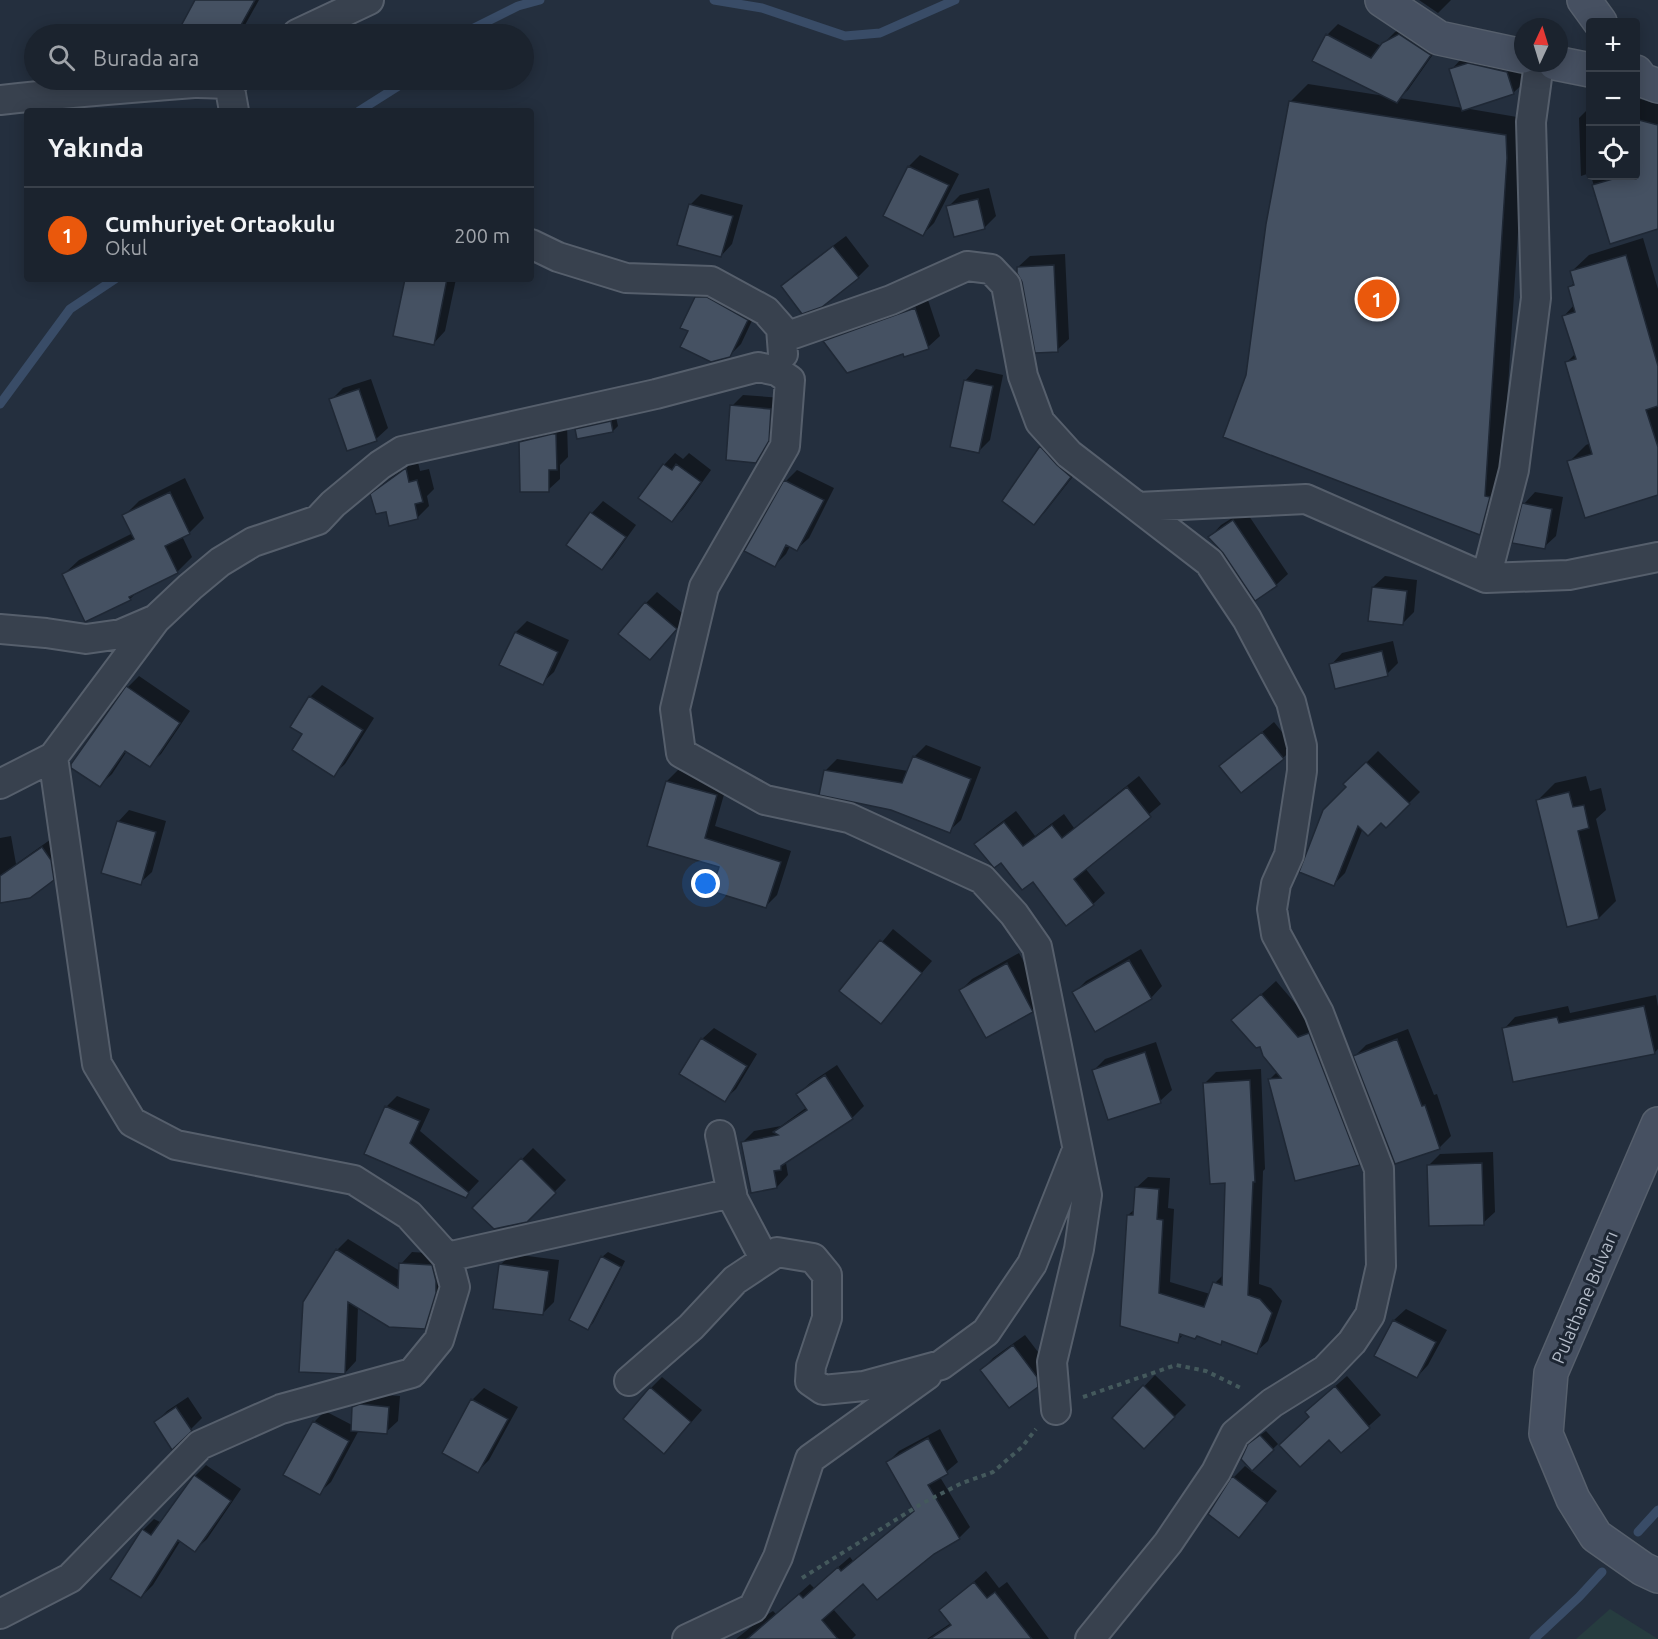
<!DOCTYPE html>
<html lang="tr">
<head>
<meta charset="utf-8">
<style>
  :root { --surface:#1b232e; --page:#282f3a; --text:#f1f3f6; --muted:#a0a4aa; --line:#39404a; --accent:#ea580c }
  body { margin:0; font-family:Ubuntu,sans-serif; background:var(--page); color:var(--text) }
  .controls { position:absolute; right:18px; top:18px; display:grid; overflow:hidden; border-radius:6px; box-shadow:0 3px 15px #0003 }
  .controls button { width:54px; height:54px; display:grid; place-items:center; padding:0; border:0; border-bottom:2px solid var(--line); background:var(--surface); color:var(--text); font:30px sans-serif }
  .compass { position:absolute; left:1514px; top:18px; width:54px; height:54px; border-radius:50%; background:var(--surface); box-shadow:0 3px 15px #0003; rotate:4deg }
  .you { position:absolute; left:706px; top:884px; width:21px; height:21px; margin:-15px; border:4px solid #fff; border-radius:50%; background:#1a73e8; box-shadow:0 0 0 9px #1a73e833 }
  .badge { display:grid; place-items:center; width:39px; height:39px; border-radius:50%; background:var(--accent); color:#fff; font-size:20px; font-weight:700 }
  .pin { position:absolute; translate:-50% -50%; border:3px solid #fff; box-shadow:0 2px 6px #0006 }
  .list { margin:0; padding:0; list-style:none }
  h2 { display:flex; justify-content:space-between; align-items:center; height:78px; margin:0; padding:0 24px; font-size:26px }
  h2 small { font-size:20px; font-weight:400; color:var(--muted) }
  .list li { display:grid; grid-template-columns:39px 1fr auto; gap:18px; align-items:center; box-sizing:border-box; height:96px; padding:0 24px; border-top:2px solid var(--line) }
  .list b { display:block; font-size:22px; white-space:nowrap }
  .list p { margin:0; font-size:20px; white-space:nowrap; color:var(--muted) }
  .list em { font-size:20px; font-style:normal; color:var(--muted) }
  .icon { flex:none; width:33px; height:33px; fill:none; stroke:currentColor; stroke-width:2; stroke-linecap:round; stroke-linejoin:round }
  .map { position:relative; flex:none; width:1658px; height:1639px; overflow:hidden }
  .search { position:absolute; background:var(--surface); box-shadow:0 3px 15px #0003; left:24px; top:24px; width:510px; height:66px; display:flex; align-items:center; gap:15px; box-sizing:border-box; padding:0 21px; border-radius:33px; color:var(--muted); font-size:22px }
  .panel { position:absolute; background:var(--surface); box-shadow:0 3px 15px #0003; left:24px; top:108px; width:510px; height:174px; border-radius:6px }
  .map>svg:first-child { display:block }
  .green { fill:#263c3f }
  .shadow { fill:#0007; fill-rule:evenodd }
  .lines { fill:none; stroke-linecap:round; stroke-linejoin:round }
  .stream { stroke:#394c67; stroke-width:9 }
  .building { fill:#455162; stroke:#1f2835; stroke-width:1.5 }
  .street-casing { stroke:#565f6c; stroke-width:32 }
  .secondary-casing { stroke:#565f6c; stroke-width:36 }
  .path { stroke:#44595c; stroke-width:4; stroke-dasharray:4.5 4.5; stroke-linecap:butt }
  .street { stroke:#38414e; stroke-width:28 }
  .secondary { stroke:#465061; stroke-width:33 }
  .labels { text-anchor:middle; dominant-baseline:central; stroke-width:6; stroke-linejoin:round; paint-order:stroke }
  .street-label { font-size:18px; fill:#b4bcc9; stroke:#1d2633 }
</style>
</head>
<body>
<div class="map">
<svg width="1658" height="1639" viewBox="0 0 1658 1639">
  <rect width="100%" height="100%" fill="#242f3e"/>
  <path class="green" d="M1610,1609L1658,1639H1576Z"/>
  <path class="shadow" d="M197,0H259L240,34H199L183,26Z
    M1419,0H1451L1438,13Z
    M1411,23L1441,43L1408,90L1399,98L1463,108L1451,70L1462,58L1518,61L1525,82L1513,93L1464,108L1523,118L1524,140L1502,479L1497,516L1480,534L1248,375L1290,102L1308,84L1385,96L1327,35L1338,24L1381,46L1395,32Z
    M1636,98L1658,104V228L1611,242L1591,176H1636Z
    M1590,107V173L1581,176L1579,118Z
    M920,155L959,174L934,223L923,234L909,166Z
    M989,188L996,216L985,227L948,207L960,195Z
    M701,194L743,205L732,244L721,256L690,205Z
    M846,236L869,266L858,277L783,286L794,275Z
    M1643,238L1658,289V494L1569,462L1586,445L1591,443L1566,363L1575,354L1564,316L1574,305L1569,288L1575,282L1571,272L1589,255Z
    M1065,254L1069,339L1057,350L1018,267L1030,256Z
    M406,279H456L445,331L434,343Z
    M708,286L758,308L741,344L729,356L690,331L696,298Z
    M927,297L940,336L928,347L825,341L836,330Z
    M976,369L1003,375L990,440L979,451L965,381Z
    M371,379L388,428L376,439L331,400L343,388Z
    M743,395L782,398L780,428L768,449L756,461L732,406ZM771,434L774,435L765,451H761Z
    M616,417L618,426L613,431L576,430L582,424Z
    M567,424L568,457L560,465V479L548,490L520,442L532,431Z
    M1052,436L1082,465L1045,512L1034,523L1041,447Z
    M675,453L683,459L689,453L711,470L683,509L672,520L640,498L664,465Z
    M417,458L420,471L429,469L434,489L427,496L429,506L418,517L390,524L387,510L372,495L384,483Z
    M797,470L834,488L809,538L797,549L790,546L786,554L775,565L786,481Z
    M185,478L204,518L189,533L182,536L192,557L177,572L139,590L130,599L64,574L79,560L133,533L124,516L139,501Z
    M1535,492L1563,497L1556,536L1544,547L1524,504Z
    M603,501L636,525L613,557L602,568L568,545L592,513Z
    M1245,510L1288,574L1276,585L1255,599L1224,552L1210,537L1221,525Z
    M1385,576L1417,580L1414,612L1403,623L1373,587Z
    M657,592L687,617L661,647L646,603Z
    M527,621L569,640L554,672L542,683L516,632Z
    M1393,641L1398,663L1387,674L1331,665L1342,653Z
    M139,676L190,711L161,754L149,765L127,751L112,774L100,785L128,687Z
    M322,685L374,718L345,764L333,775L304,734L292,727L310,697Z
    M1274,722L1294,747L1283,758L1221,766Z
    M926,745L981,767L961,820L949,831L825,771L837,759L908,771L914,757Z
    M1378,751L1420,792L1386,826L1381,821L1363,828L1345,873L1334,884L1348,787L1345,784Z
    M678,770L727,784L715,826L791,851L777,895L765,907L721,866L667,781Z
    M1139,776L1161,804L1085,868L1105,893L1093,904L1033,880L976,844L987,833L1016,811L1035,836L1064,814L1074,828Z
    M1586,776L1590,791L1601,788L1606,810L1596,819L1616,901L1599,918L1538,800L1555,783Z
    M129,810L166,821L152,872L140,883L118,822Z
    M11,836L16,864L54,837L65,868L53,879L0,901V838Z
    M893,929L932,961L880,1022L841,991Z
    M1141,949L1162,986L1151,998L1074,993L1086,981Z
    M1019,953L1044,999L1032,1010L986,1036L961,990L972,979Z
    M1276,981L1313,1024L1373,1149L1359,1163L1270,1079L1278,1071L1262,1046L1233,1020Z
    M1656,995L1658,1007V1049L1654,1053L1504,1029L1515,1017L1568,1006L1570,1013Z
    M714,1028L757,1054L736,1089L724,1100L702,1039Z
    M1408,1029L1434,1095L1437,1094L1451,1136L1440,1147L1395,1162L1355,1056L1366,1045Z
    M1156,1042L1172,1090L1160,1101L1093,1071L1105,1059Z
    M837,1065L864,1106L852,1118L792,1157L786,1163L788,1175L777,1187L743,1142L754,1131L781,1126L807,1107L798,1094L810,1083Z
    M1261,1069L1265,1169L1263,1171L1259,1284L1271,1288L1282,1301L1268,1341L1256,1352L1224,1340L1221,1343L1198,1334H1184L1177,1341L1128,1215L1135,1209L1136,1188L1148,1177L1170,1178L1168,1208L1174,1209L1170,1282L1210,1294L1215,1283L1224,1274L1227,1182L1205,1083L1216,1072Z
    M397,1096L430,1109L420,1131L479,1181L465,1196L366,1153L386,1107Z
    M533,1148L566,1180L526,1221L474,1208Z
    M1493,1152L1495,1212L1483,1223L1429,1165L1440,1154Z
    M348,1239L400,1271L401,1264L412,1252L443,1254L447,1269L436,1315L425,1327L358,1306L356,1361L345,1373L337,1250Z
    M608,1252L625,1261L593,1323L588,1328L602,1257Z
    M512,1254L559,1260L554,1302L542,1314L500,1265Z
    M1406,1309L1447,1330L1428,1365L1417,1377L1376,1355L1394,1320Z
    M1025,1335L1048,1365V1374L1037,1386L982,1370L993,1358Z
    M1155,1375L1186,1405L1144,1447L1114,1418Z
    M1347,1376L1381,1415L1341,1451L1311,1417L1318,1401Z
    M662,1377L702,1410L675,1441L651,1388Z
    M484,1388L518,1407L489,1460L478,1471L444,1452L472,1400Z
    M373,1394L400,1396L398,1421L386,1432L359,1430L331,1482L319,1493L314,1422L325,1411L352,1425L354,1407L365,1396Z
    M188,1397L202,1418L172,1448L156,1422L167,1411Z
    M940,1429L958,1462L940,1477L970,1527L959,1538L863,1581L833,1609L856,1635L852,1639H736L765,1616L773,1611L776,1614L810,1584L814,1588L850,1557L853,1561L916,1510L888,1462L899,1451Z
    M1266,1431L1278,1444L1252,1469L1255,1439Z
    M206,1465L241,1489L207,1539L195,1550L181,1540L153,1585L141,1597L143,1530L154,1519L162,1523L195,1476Z
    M1245,1466L1277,1491L1239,1536L1210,1513L1234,1477Z
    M986,1571L999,1588L1007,1582L1049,1639H927L951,1623L941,1610Z"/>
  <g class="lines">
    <path class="stream" d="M714,0L762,8L845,36L880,33L955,0
      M465,34L470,30L518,6L540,0
      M359,111L408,80
      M0,404L70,309L115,279
      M1638,1532L1658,1510
      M1534,1639L1579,1597L1602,1572"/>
  </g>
  <path class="building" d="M195,0H255L236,34H196L181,26Z
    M1326,34L1371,58L1382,43L1399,34L1431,55L1397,103L1312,61Z
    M1468,63L1507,72L1514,94L1462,111L1449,69Z
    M1289,101L1506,135L1507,158L1485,496L1490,497L1480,535L1223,437L1246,375L1266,224Z
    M1635,119L1658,125V229L1610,244L1592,185L1623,176H1635Z
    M908,166L949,185L923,236L883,216Z
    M978,199L985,229L954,237L946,206Z
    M689,204L733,216L721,257L677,245Z
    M833,246L859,278L822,307L802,314L781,286Z
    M1626,255L1658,366V406L1646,410L1658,447V495L1585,518L1567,461L1592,454L1565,362L1576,359L1562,316L1575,312L1568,287L1574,285L1570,271Z
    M1054,265L1058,352L1035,353L1022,282L1017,273V267Z
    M405,279H447L434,345L393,336Z
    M695,297H707L748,320L730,357L711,362L680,347L688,331L680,328Z
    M915,308L929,349L904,357L903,354L847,373L823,341Z
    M964,380L993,386L979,453L950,447Z
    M359,389L377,441L347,451L329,399Z
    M730,405L771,409L769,441L756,463L726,460Z
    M611,421L613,432L577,439L575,429Z
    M552,434H556L557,470H549V492H520L519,442Z
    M1040,446L1057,465L1071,477L1034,525L1002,501Z
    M663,464L672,470L676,464L701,482L672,522L638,498Z
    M406,468L409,482L417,480L423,502L415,504L418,519L389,526L386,512L376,514L370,494Z
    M784,480L824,500L797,551L786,545L775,567L744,551Z
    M170,492L190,534L165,546L178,573L129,597L131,600L85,622L62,574L134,539L122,515Z
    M1522,503L1552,509L1545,549L1512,543Z
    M590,512L626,537L602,570L566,545Z
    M1233,520L1277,586L1255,601L1223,553L1208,537Z
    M1372,587L1407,591L1403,625L1368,621Z
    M645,602L677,629L650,660L618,634Z
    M515,632L558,652L543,685L499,665Z
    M1382,651L1388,676L1335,689L1329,664Z
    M126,686L180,723L150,767L125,751L100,787L71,768V764Z
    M309,696L363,730L334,777L292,750L302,734L290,727Z
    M1262,732L1284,759L1241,793L1219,766Z
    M913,756L971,779L950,833L891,810L819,795L824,770L902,783Z
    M1366,762L1410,804L1386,828L1381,823L1368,836L1358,826L1334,886L1299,872L1323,810L1346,787L1343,784Z
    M666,781L717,795L705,838L781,862L766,908L711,891L719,867L647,846Z
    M1127,787L1151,817L1074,879L1094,905L1066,926L1033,882L1022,890L1001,863L994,868L974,844L1004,822L1023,846L1052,825L1062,838Z
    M1569,792L1573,807L1584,805L1589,828L1578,831L1599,919L1567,927L1536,800Z
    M117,821L156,832L141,885L101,873Z
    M42,847L51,860L54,880L30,898L0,903V876Z
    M880,940L922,973L881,1024L839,991Z
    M1129,960L1152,999L1095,1032L1072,992Z
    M1007,963L1033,1012L986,1038L959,990Z
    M1261,994L1298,1037L1309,1033L1360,1165L1295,1181L1268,1079L1281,1078L1263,1056L1260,1047L1256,1048L1231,1020Z
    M1644,1006L1655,1054L1513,1082L1502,1028L1557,1017L1559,1023Z
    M701,1038L747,1066L725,1102L679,1074Z
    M1397,1039L1422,1106L1425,1105L1440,1149L1395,1164L1353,1056Z
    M1145,1052L1161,1103L1108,1120L1092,1070Z
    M825,1075L853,1119L781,1166V1170L774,1171L777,1188L751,1193L741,1142L778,1135L773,1132L807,1110L796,1094Z
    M1250,1080L1255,1182H1253L1248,1295L1260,1299L1272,1313L1257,1354L1222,1341L1221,1345L1197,1336L1195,1339L1180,1334L1178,1343L1120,1326L1127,1215H1133L1135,1187L1159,1189L1157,1219L1163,1220L1159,1293L1204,1307L1213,1282L1222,1285L1225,1183L1210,1184L1203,1083Z
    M385,1106L420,1121L410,1143L469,1193L466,1198L364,1154Z
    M521,1158L556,1193L527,1222L494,1229L472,1208Z
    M1482,1163L1484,1225L1429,1226L1427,1165Z
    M336,1249L398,1288L399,1263L432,1265L436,1281V1293L425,1329L389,1327L348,1302L345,1374L299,1372L303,1302Z
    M601,1256L621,1267L588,1330L569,1320Z
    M499,1264L549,1271L543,1315L493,1309Z
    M1393,1320L1436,1342L1417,1378L1374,1356Z
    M1013,1345L1037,1377L1038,1387L1009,1408L980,1370Z
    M1143,1385L1175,1417L1144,1449L1112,1418Z
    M1335,1386L1370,1428L1341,1453L1329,1440L1300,1467L1279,1445L1309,1417L1305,1412Z
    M650,1387L691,1422L664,1454L623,1419Z
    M471,1399L508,1419L478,1473L442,1453Z
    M360,1404L389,1407L387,1434L351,1431L352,1407Z
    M176,1407L192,1431L172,1450L154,1422Z
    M313,1421L349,1441L320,1495L283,1475Z
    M1260,1435L1274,1450L1252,1471L1241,1459L1248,1444Z
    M928,1438L948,1474L928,1485L960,1539L934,1554L877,1600L863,1584L822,1620L838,1639H747L799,1594L803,1598L838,1567L841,1571L914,1511L886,1462Z
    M194,1475L231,1501L195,1552L178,1540L141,1598L110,1579L142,1529L151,1535Z
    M1232,1476L1267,1503L1239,1538L1208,1514Z
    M974,1582L987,1598L995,1592L1032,1639H930L951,1625L939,1610Z"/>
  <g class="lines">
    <g class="street-casing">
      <path id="street" d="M297,34L369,0
        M229,83L234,111
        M0,100C65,93 129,88 194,83C207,82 224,87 235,80
        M531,244L558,257L626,278L711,281L766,311L781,328L783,354
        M782,338L891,300L967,266L991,269L1006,285L1023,376L1040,422L1069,454L1209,562L1247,619L1291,702L1302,746V771L1289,855L1276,884L1272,909L1276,934L1319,1013L1379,1169L1381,1266L1370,1315L1352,1342L1325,1370L1272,1403L1235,1434L1216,1472L1168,1543L1090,1639
        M1138,507L1306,499L1486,578L1569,575L1658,557
        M1486,578L1514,470L1536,298L1531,122L1539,63
        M0,629L46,633L86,639L121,634L156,619L190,587L220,562L253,542L318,520L333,504L380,465L402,451L656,394L758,367L777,371L790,380L785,446L704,587L675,709L681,753L765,800L849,818L982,879L1014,914L1037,947L1087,1195L1079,1249L1052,1362L1056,1410
        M0,784L53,757L156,619
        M720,1135L733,1199L765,1260
        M447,1257L732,1193
        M629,1381L691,1327L735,1280L777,1252L813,1258L827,1275V1318L811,1366L810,1381L823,1390L864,1386L941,1365L986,1332L1032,1264L1077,1150
        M0,1614L70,1578L200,1445L281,1409L412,1373L439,1340L455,1287L447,1257L409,1215L354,1180L176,1145L132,1122L97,1064L53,757
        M687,1639L753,1608L778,1557L810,1459L927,1375"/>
    </g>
    <g class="secondary-casing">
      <path id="secondary" d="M1382,0L1439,38L1523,56
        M1584,0L1600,22
        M1555,63L1590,70
        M1636,72L1642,80L1658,86
        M1658,1124L1551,1373L1546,1434L1573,1499L1596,1536L1643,1569L1658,1576"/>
    </g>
    <path class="path" d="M1083,1397L1176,1365L1206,1371L1243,1389
      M802,1578L921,1504L962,1483L993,1472L1022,1447L1036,1429"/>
    <use href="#street" class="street"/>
    <use href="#secondary" class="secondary"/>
  </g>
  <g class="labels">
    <g class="street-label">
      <text transform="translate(1584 1297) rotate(-67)">Pulathane Bulvarı</text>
    </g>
  </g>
</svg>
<div class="controls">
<button>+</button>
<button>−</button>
<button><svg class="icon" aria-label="locate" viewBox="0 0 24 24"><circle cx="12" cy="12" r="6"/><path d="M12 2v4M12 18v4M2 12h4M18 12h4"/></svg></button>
</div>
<svg class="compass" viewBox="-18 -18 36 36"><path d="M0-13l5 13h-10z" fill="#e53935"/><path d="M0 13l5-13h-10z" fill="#a0a4aa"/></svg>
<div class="you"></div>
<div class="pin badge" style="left:1377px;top:299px">1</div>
<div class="search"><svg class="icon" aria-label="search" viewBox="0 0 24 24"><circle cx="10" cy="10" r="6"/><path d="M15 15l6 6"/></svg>Burada ara</div>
<section class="panel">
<h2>Yakında<small></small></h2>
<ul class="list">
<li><span class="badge">1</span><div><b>Cumhuriyet Ortaokulu</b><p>Okul</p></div><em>200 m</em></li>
</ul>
</section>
</div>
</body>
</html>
